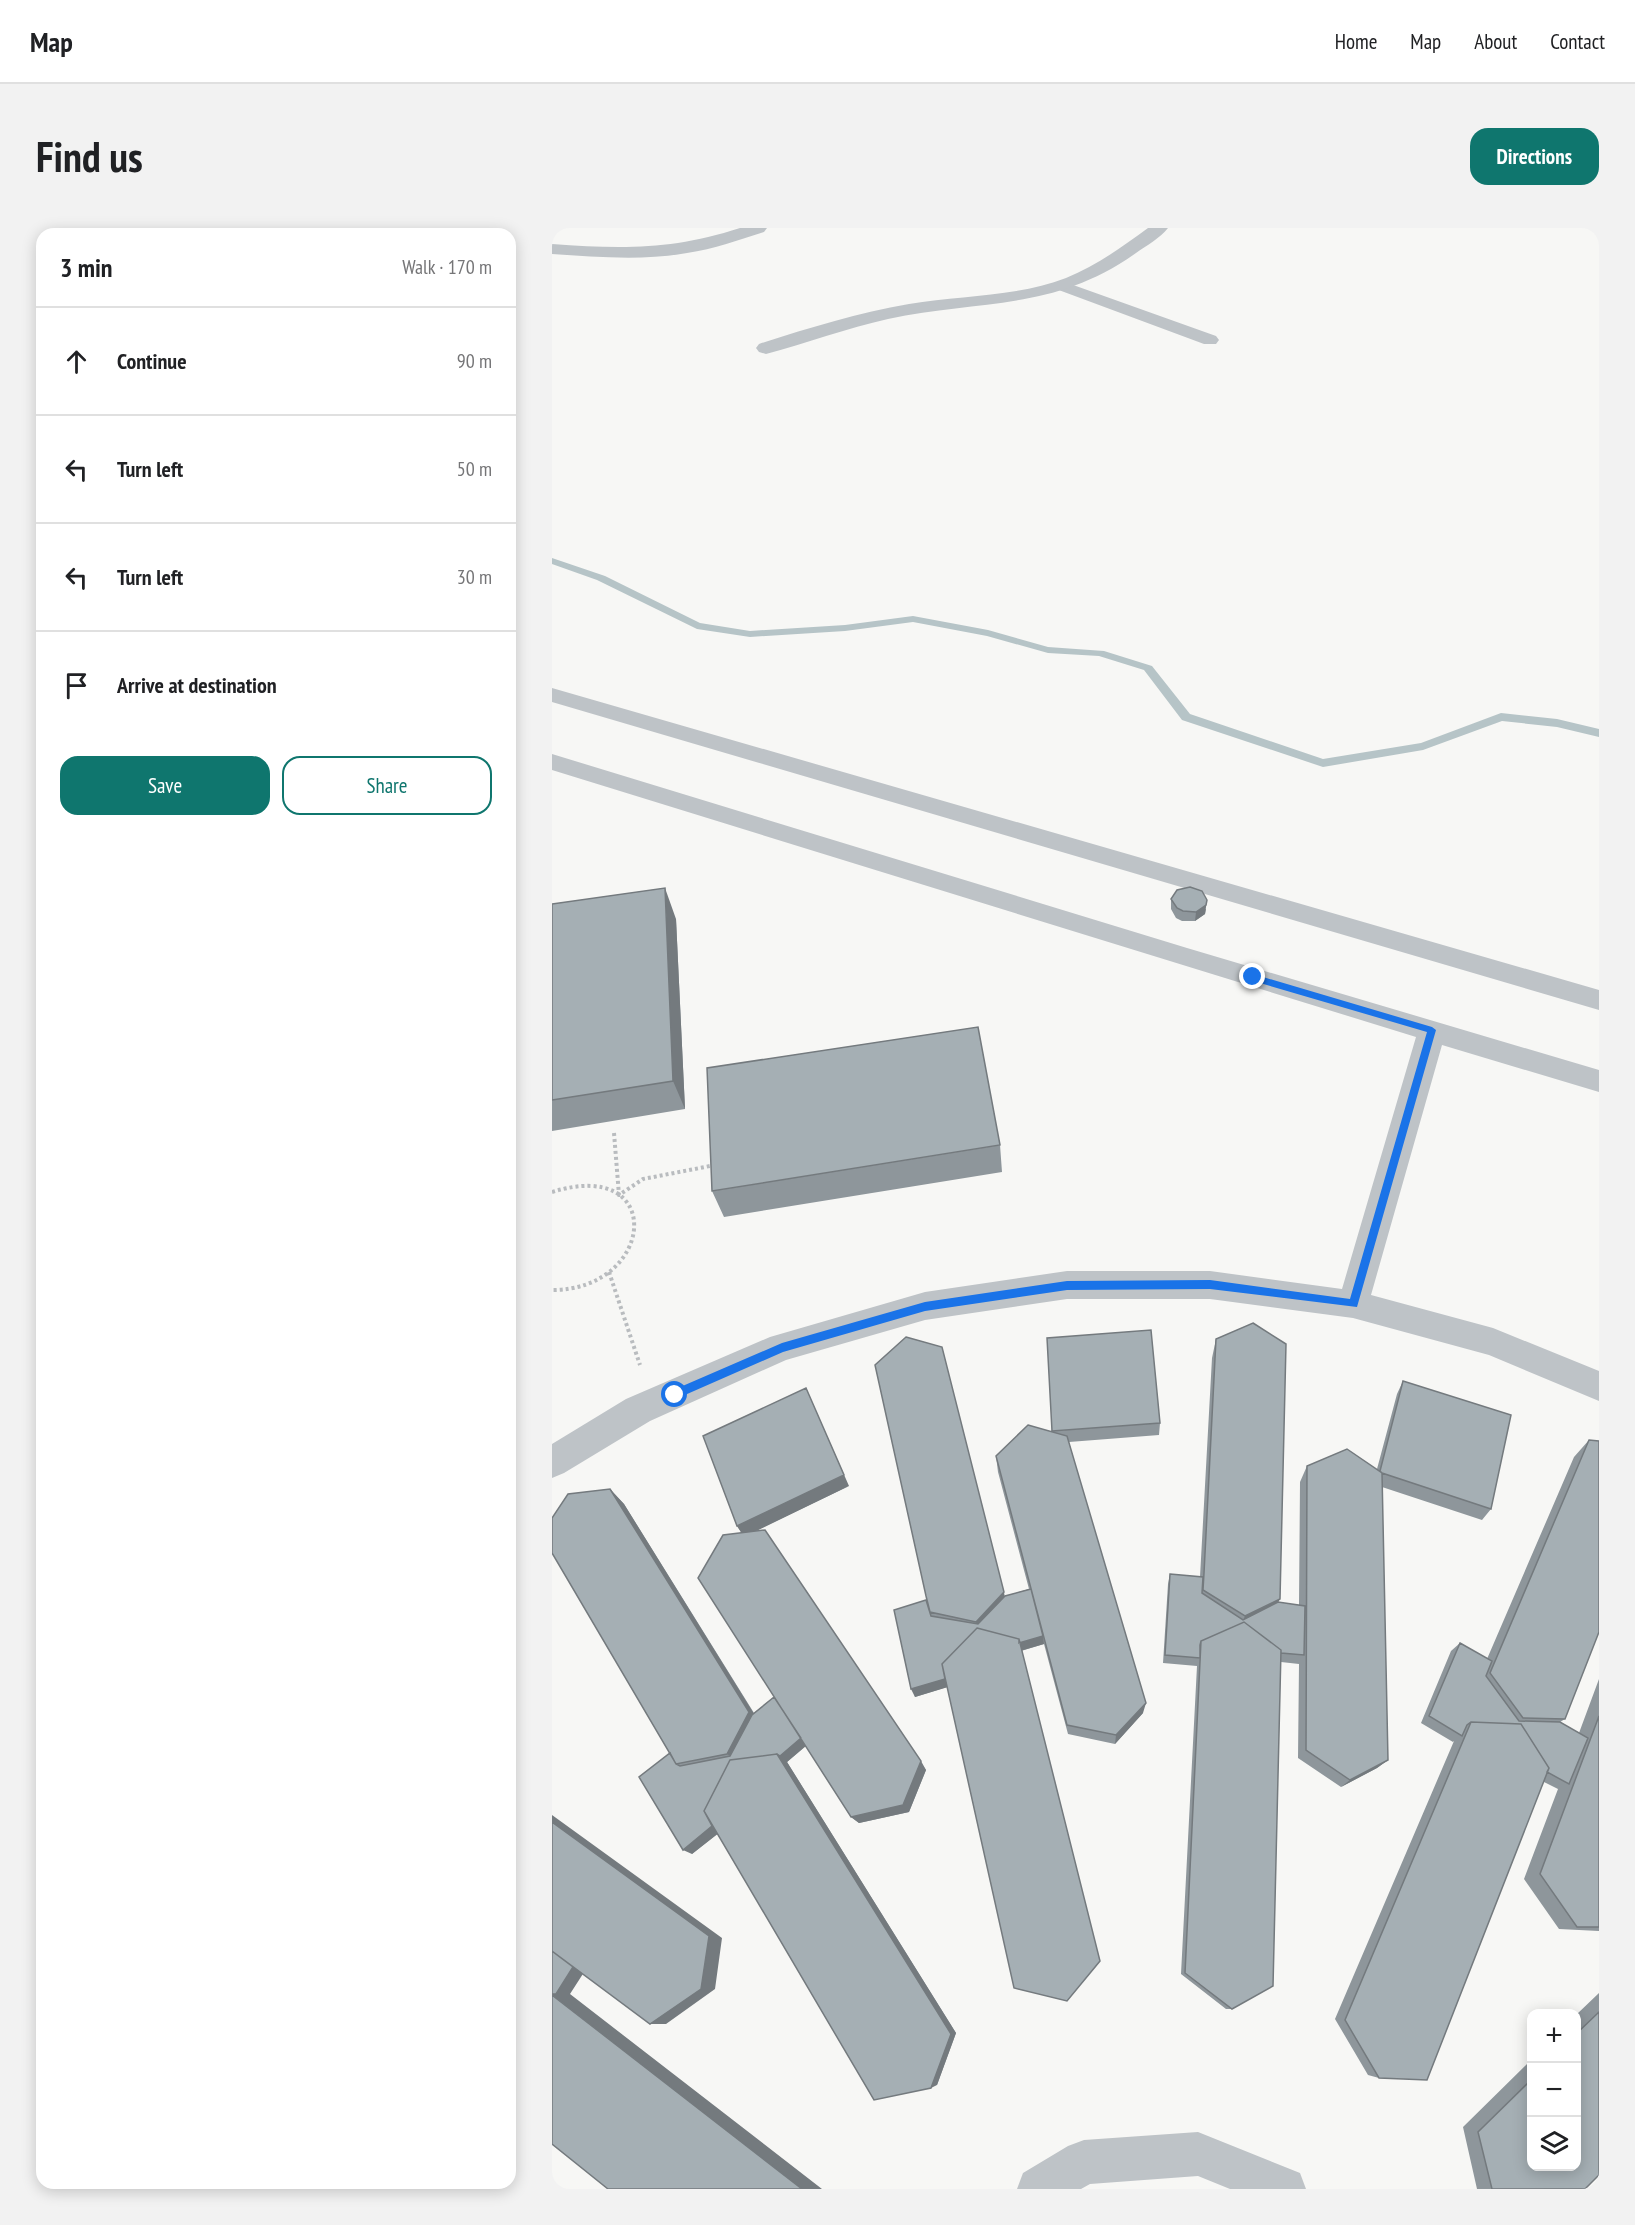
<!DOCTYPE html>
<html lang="en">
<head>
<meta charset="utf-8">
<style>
  :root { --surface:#fff; --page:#f2f2f2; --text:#202124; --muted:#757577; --line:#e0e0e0; --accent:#0f766e }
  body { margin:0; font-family:"PT Sans Narrow",sans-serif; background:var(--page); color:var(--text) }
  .controls { position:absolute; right:18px; bottom:18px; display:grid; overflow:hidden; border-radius:12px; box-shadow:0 3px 15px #0003 }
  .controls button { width:54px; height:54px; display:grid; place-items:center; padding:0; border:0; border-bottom:2px solid var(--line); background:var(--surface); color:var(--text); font:30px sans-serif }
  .stop { position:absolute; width:18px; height:18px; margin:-14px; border:4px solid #1a73e8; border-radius:50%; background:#fff }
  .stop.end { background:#1a73e8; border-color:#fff; box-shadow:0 2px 6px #0008 }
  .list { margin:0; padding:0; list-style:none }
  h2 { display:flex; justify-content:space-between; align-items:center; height:78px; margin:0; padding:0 24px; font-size:26px }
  h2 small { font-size:20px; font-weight:400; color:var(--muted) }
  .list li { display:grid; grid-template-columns:39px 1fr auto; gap:18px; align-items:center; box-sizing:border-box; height:108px; padding:0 24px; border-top:2px solid var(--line) }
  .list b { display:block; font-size:22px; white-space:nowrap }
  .list em { font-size:20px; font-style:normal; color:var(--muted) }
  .actions { display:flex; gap:12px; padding:18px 24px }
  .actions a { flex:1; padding:14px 0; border:2px solid var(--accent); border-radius:18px; text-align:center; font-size:21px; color:var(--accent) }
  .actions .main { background:var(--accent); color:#fff }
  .icon { flex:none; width:33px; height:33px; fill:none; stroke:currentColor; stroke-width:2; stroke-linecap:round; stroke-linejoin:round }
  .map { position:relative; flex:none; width:1047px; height:1961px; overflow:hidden; border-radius:18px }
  header { display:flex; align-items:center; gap:36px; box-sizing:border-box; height:84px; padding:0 30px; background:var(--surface); border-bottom:2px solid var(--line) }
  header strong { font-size:28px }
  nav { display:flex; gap:33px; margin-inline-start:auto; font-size:21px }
  .intro { display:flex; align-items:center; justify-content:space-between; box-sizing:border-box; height:144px; padding:0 36px }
  h1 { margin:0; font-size:42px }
  .button { padding:15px 27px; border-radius:18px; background:var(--accent); color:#fff; font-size:21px; font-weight:700 }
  main { display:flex; gap:36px; padding:0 36px }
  aside { flex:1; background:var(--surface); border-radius:18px; box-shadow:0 3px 15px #0003 }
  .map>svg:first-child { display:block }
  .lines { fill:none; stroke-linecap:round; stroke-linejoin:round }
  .stream { fill:#b6c4c7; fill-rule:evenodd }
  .path { stroke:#b9bcbf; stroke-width:4; stroke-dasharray:3 3; stroke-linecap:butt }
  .lane { fill:#bec3c7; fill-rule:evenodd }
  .street { fill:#bec3c7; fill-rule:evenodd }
  .wall { fill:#8e969b }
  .shaded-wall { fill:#747a7e }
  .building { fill:#a5afb4; stroke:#747a7e; stroke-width:1.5 }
  .route { fill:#1a73e8 }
</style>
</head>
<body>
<header>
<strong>Map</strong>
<nav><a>Home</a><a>Map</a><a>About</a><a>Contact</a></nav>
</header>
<div class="intro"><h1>Find us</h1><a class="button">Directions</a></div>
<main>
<aside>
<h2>3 min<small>Walk · 170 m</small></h2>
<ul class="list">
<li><svg class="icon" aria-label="ahead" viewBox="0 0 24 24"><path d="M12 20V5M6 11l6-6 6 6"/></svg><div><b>Continue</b></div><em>90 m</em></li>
<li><svg class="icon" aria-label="left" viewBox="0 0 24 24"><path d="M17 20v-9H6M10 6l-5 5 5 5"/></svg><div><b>Turn left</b></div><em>50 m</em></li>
<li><svg class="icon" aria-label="left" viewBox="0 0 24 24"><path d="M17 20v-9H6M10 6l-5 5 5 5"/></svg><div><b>Turn left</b></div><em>30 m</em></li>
<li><svg class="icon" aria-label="arrive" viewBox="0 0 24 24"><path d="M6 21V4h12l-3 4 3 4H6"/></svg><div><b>Arrive at destination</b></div></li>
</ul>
<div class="actions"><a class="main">Save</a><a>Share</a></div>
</aside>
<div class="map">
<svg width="1047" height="1961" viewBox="0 0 1047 1961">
  <rect width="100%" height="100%" fill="#f7f7f5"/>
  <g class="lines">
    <path class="stream" d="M0,330L53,348L148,395L198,403L293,397L361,388L436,402L496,419L552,423L600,438L638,486L771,531L869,515L949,485L1005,491L1047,501V509L1005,499L950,493L871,522L771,539L630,492L592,442L547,428L496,425L435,408L361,394L293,403L198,409L145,401L45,352L0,336Z"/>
    <path class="path" d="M62,905L67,967L91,951L158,938
      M0,964C115,928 104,1062 0,1062
      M57,1044L88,1137"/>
    <path class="lane" d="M510,53L664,108L667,112L664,116H652L504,61L502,58Z
      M0,460L1047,762V782L0,474Z
      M0,526L635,720L1047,842V864L890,817L819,1067L941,1100L1047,1143V1173L937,1127L801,1090L658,1071H515L373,1092L234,1132L98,1193L12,1245L0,1250V1216L74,1171L218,1109L373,1064L515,1043H658L790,1061L864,809L0,542Z
      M646,1904L748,1945L754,1961H678L646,1948L538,1956L529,1961H465L471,1945L516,1918L532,1912Z"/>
    <path class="street" d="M188,0H215L212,4C187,12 162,21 135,25C91,33 45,29 0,26V16C70,21 121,22 188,0Z
      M596,0H616C608,10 594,18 584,25C501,84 429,71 336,91C295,100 255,115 214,126L207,124L204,120L207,116C256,100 306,85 357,76C409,67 465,69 514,50C544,38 570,19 596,0Z"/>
  </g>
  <path class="wall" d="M619,671L654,681L653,686L643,693H630L624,690L619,681Z
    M0,676L124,691L133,881L0,903Z
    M448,917L450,944L172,989L160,963Z
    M664,1111L726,1374L747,1378L748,1254L755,1238L825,1241L845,1166L851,1153L939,1281L930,1292L830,1259L836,1532L825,1540L789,1559L746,1530L747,1436L729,1434L680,1781H674L629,1746L645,1438L611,1435L616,1356L618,1346L648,1349L660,1130Z
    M608,1195L607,1207L517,1214L591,1485L563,1516L516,1506L492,1416L469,1423L395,1459L363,1469L342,1382L453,1368L477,1361L446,1244L444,1228L500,1203Z
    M1037,1212L1013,1491L1008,1494L1027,1505L1047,1451V1703L1007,1701L972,1651L1006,1561L992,1554L827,1850L816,1847L783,1791L902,1513L901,1514L869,1495L899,1423L908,1415L935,1431L1022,1229Z
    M297,1258L203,1303L374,1542L357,1584L307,1595L299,1589L254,1518L235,1534L404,1805L385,1857L165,1606L140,1626L58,1261L72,1276L202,1485L222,1469L190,1305L185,1298Z
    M1047,1765V1947L1033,1961H925L911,1899L980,1831V1938H1024V1787Z"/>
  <path class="shaded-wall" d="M113,660L124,691L133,881L121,853Z
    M655,672L653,686L643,693L644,684Z
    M254,1160L297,1258L192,1309L185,1298Z
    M58,1261L72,1276L207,1494L187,1534L175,1526Z
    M452,1364L454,1377L396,1459L363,1469L359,1461L426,1404L424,1394Z
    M728,1371L721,1384L688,1399L693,1388Z
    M491,1408L492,1416L468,1423L467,1415Z
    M594,1475L591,1485L563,1516L564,1507Z
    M250,1510L256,1516L235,1534L404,1805L385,1857L379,1860L225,1526Z
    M836,1532L825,1540L789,1559L798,1552Z
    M369,1533L374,1542L357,1584L307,1595L299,1589Z
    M190,1540L172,1601L140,1626L131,1622Z
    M0,1587L170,1710L163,1761L114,1796H98L0,1594Z
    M22,1737L36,1738L18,1766L270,1961H250L0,1767Z"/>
  <path class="building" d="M638,659L650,663L655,672L654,677L644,684L631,683L625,680L619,671L625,662Z
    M113,660L121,853L0,872V676Z
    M426,799L448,917L160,963L155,840Z
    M701,1095L734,1116L728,1371L693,1388L651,1362L652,1345L664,1111Z
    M599,1102L608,1195L500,1203L495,1110Z
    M354,1109L390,1119L452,1364L424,1394L378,1384L374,1368L323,1137Z
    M851,1153L959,1187L939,1281L830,1245L828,1243Z
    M254,1160L292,1247L185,1298L151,1208Z
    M476,1197L515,1208L594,1475L564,1507L515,1497L444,1228Z
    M1037,1212L1047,1213V1404L1013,1491L971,1490L938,1445Z
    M795,1221L830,1245L836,1532L798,1552L754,1522L755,1238Z
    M58,1261L197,1484L175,1526L124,1536L0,1325V1290L16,1266Z
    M213,1302L369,1533L351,1577L299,1589L146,1350L171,1307Z
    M618,1346L651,1349L650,1365L691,1392L726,1374L753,1378L752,1427L729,1425V1422L692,1394L649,1413L648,1417V1430L613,1427Z
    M479,1361L491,1408L467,1415V1411L425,1400L390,1436L393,1451L359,1461L342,1382L374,1372L379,1388L426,1396L453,1368Z
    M692,1394L729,1422L721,1758L680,1781L633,1745L649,1413Z
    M425,1400L467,1411L548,1733L515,1773L462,1760L390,1436Z
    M908,1415L940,1433L934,1448L967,1493L1008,1494L1036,1510L1017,1556L995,1544L997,1540L969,1496L919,1494L915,1497L910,1508L877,1488Z
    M222,1469L249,1510L228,1528L225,1526L178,1532L152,1583L160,1598L131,1622L87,1549L118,1525L124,1536L128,1538L178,1528L200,1487Z
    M1047,1488V1699H1025L988,1646Z
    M919,1494L969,1496L997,1540L875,1852L827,1850L793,1792Z
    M225,1526L399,1806L379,1860L322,1872L152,1583L178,1532Z
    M0,1594L157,1708L149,1761L98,1796L0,1723Z
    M0,1723L21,1739L4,1766H0Z
    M0,1767L250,1961H56L0,1916Z
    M1047,1784V1947L1033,1961H940L926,1904L980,1851V1938H1024V1806Z"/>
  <path class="route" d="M701,746L880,799L884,802L805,1079L658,1061L515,1062L373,1083L231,1124L126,1170H119V1163L230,1115L373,1074L515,1053L658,1052L798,1071L875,804L698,752L697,749Z"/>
</svg>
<div class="controls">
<button>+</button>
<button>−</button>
<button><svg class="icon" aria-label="layers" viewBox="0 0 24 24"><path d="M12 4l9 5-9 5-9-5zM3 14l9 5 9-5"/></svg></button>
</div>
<div class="stop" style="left:123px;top:1167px"></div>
<div class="stop end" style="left:701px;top:749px"></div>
</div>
</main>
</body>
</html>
